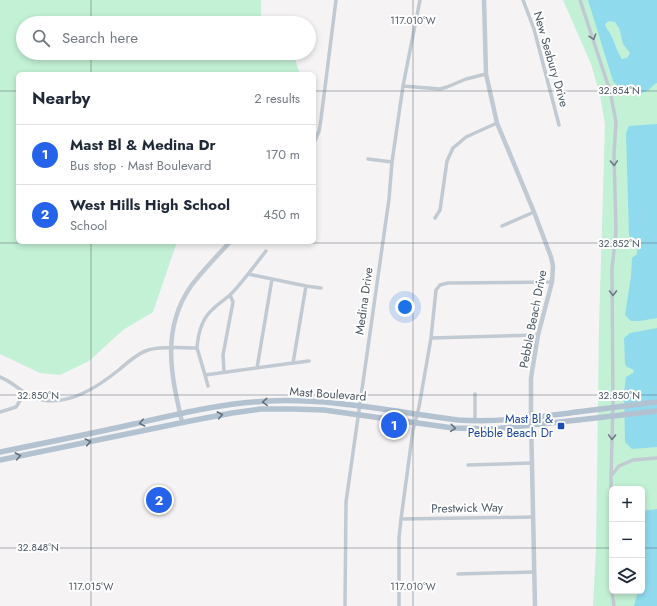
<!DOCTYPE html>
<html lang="en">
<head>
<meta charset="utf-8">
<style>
  :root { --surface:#fff; --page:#f6f6f7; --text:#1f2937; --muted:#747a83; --line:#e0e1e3; --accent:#2563eb }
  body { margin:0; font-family:Jost,sans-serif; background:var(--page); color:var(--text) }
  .controls { position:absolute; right:12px; bottom:12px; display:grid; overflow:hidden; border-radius:6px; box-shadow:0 2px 6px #0003 }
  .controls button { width:36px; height:36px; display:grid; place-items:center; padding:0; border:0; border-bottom:1px solid var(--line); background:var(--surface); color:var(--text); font:20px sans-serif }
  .you { position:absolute; left:405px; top:307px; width:14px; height:14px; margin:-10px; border:3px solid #fff; border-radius:50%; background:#1a73e8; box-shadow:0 0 0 6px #1a73e833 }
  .badge { display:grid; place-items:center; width:26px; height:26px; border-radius:50%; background:var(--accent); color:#fff; font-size:13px; font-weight:700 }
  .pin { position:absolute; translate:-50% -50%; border:2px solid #fff; box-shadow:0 1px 4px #0006 }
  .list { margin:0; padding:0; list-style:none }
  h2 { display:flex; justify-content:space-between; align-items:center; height:52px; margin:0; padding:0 16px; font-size:17px }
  h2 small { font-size:13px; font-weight:400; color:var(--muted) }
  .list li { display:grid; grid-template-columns:26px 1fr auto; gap:12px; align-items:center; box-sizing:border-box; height:60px; padding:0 16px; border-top:1px solid var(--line) }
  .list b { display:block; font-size:15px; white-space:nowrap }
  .list p { margin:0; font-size:13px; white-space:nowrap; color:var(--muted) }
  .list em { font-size:13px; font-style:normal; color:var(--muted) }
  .icon { flex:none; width:22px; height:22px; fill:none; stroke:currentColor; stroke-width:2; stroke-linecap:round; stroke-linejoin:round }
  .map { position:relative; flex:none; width:657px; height:606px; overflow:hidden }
  .search { position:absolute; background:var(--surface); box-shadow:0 2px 6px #0003; left:16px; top:16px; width:300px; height:44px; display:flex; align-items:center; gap:10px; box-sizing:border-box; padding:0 14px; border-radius:22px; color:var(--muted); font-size:15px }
  .panel { position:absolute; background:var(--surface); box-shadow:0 2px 6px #0003; left:16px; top:72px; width:300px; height:172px; border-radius:6px }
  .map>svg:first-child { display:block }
  .green { fill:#c3f1d5; fill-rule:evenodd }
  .water { fill:#90daee; fill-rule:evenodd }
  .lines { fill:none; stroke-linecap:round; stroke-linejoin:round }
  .minor { stroke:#c1cad2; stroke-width:3.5 }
  .tertiary { stroke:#c1cad2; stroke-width:4.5 }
  .primary { stroke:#b3c2d1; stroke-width:5.5 }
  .primary-bridge { stroke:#b3c2d1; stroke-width:5.5 }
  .oneway { stroke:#6e7983 }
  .oneway2 { stroke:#64717d }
  .ticks { fill:none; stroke:#4a5661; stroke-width:1; stroke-opacity:0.45 }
  .transit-dot { fill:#1a4fb4; stroke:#fff; stroke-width:1.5 }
  .labels { text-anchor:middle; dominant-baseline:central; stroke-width:4; stroke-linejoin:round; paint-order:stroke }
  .street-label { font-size:12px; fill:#4a5661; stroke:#fff }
  .transit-label { font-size:12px; fill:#164399; stroke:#fff; text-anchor:end }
  .ticks-label { font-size:10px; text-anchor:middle; fill:#4a5661; stroke:#fff; stroke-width:4; stroke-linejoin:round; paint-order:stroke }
</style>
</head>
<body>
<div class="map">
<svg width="657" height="606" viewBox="0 0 657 606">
  <rect width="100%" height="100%" fill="#f5f3f3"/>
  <path class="green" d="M0,0H261V23H23V53H296V63L300,74H18V242H177L153,312L123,330L89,361L60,375L40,373L0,354Z
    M563,0H657V606H593L596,550L599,327L605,124L600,95L591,64ZM612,489H642V591H612Z"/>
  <path class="water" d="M588,0H657V83C652,85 651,89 647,91C633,98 622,92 613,81ZM609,21L615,22L619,28L623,44L630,53L627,58L622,59C617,52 615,43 611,35C609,31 606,29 605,24Z
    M657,124V318L640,321H631L625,315L631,276L632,258L637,254V246L629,236L626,133L629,126Z
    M657,328V447L632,449L625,442L624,393L626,377L633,373L634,370L627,367L625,364L624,338L630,333Z
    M657,509V606H634L638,591H642V511Z"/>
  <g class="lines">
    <path class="minor" d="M523,0L534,29L559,125
      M580,0L610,91L616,122L614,154L616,231L612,269L613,406L611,476
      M403,86L440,89L447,87L466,79L486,74
      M314,143L319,131L321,119L336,0
      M368,159L392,162
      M435,218L440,210L447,161L453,148L466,137L497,123
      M502,226L534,212
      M306,286L321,288
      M431,338L538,335
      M197,348L205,375L293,363L306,286L248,274
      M293,363L309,361
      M257,368L272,279
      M224,372L223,355L233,302L230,295
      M205,375L208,386
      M0,377C16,383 24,397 43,400C71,405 99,386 120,369C128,362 138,353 148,350C163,346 182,348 197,348C198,334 201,319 213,309C218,304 224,300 230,295C243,282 254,266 266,251
      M475,394V421
      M0,412L16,407L24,394
      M468,465L532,463
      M401,519L533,517
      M458,574L533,572
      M612,588L611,476L619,466L633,460L657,458
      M612,591L614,606
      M345,606L346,502L389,199L392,162L403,86L420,0
      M399,606V538L401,519L413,430L419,407L431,338L436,290L440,285L448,283L552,282"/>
    <path class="tertiary" d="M484,0L486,74L497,123L534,212L551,257L553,266L552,282L538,335L531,378V418L535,606
      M182,422C171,375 161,329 191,286C203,270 217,256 230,242"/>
    <path class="primary" d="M0,452C45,443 89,434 134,424C178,414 223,403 268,401C332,398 395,412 458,420C498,423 537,417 577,412
      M0,460L190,421L232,413L261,409H294L324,410L453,428L494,429L578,420"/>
    <path class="primary-bridge" d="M577,412L657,402
      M578,420L657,411"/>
  </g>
  <defs><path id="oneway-chevron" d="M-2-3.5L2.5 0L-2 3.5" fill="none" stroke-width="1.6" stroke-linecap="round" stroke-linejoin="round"/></defs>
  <g class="oneway">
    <use href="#oneway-chevron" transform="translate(593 37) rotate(71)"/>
    <use href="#oneway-chevron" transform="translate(614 163) rotate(88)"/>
    <use href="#oneway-chevron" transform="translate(613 293) rotate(89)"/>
    <use href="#oneway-chevron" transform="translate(612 437) rotate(92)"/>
  </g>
  <g class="oneway2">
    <use href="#oneway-chevron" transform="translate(265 402) rotate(176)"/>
    <use href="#oneway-chevron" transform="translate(220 415) rotate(-11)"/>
    <use href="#oneway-chevron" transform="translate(142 423) rotate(167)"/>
    <use href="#oneway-chevron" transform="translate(453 428) rotate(5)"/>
    <use href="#oneway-chevron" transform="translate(88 442) rotate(-12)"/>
    <use href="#oneway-chevron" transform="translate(18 456) rotate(-11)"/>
  </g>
  <path class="ticks" d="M91,0V23M413,0V606M91,53V74M0,91H18M314,91H657M91,242V606M0,243H657M0,395H657M0,548H612M642,548H657"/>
  <rect class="transit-dot" x="557" y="422" width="8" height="8" rx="2"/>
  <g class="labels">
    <g class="street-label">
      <text transform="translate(551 59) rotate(74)">New Seabury Drive</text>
      <text transform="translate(364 301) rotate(-82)">Medina Drive</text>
      <text transform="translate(533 319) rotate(-79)">Pebble Beach Drive</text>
      <text transform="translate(328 394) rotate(4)">Mast Boulevard</text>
      <text transform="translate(467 508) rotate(-1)">Prestwick Way</text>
    </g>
    <g class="transit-label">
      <text x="553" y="419">Mast Bl &amp;<tspan x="553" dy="14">Pebble Beach Dr</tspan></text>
    </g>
  </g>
  <g class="ticks-label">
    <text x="413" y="24">117.010°W</text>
    <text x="619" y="94">32.854°N</text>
    <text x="619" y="247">32.852°N</text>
    <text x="38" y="399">32.850°N</text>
    <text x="619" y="399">32.850°N</text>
    <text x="38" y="551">32.848°N</text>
    <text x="91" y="590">117.015°W</text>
    <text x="413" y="590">117.010°W</text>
  </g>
</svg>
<div class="controls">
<button>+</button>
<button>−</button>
<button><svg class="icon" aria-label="layers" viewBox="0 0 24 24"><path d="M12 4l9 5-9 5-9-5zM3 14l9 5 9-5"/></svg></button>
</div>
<div class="you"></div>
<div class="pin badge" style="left:394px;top:425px">1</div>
<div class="pin badge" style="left:159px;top:500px">2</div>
<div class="search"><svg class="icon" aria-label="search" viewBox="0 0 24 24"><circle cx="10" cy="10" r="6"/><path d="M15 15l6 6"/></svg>Search here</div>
<section class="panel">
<h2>Nearby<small>2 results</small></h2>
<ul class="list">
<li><span class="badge">1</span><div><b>Mast Bl &amp; Medina Dr</b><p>Bus stop · Mast Boulevard</p></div><em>170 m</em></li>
<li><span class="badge">2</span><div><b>West Hills High School</b><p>School</p></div><em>450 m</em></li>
</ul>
</section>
</div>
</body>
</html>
